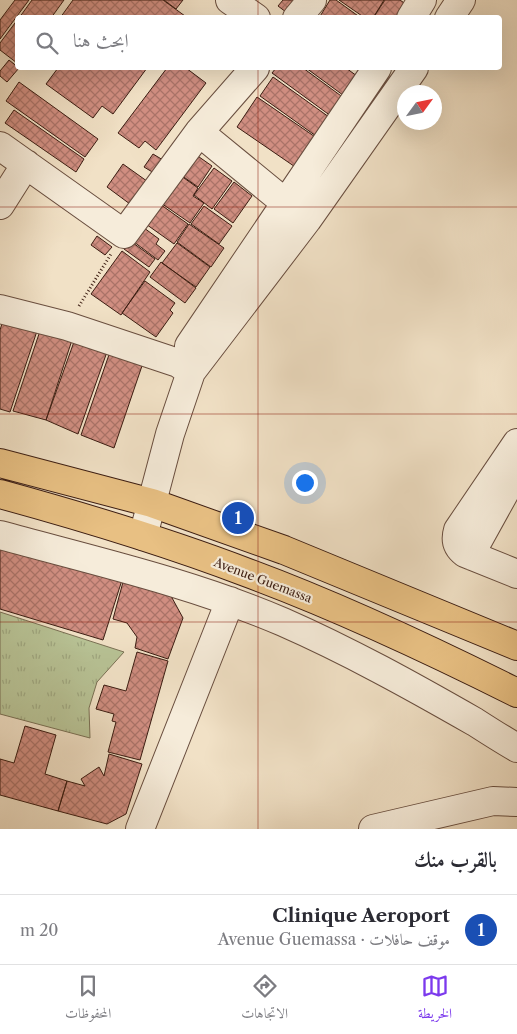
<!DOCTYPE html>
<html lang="ar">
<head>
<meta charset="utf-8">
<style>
  :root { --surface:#fff; --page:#f2f2f3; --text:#2b2b33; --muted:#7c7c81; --line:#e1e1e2; --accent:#7c3aed }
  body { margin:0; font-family:"Libre Caslon Text",Amiri,serif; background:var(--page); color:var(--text); direction:rtl }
  .compass { position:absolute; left:397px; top:85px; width:45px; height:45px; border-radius:50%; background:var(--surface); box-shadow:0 5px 20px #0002; rotate:57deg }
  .you { position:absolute; left:304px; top:482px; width:18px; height:18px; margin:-12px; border:4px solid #fff; border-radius:50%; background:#1a73e8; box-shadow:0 0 0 8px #1a73e833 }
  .badge { display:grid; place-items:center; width:32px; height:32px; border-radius:50%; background:var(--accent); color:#fff; font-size:16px; font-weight:700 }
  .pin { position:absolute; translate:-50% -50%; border:2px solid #fff; box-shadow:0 1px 5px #0006 }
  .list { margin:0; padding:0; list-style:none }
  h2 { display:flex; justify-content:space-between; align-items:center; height:65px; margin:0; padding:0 20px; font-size:21px }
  h2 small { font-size:16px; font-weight:400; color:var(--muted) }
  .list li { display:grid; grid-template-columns:32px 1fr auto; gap:15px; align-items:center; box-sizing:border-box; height:70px; padding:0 20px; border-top:1px solid var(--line) }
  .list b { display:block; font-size:19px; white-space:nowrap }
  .list p { margin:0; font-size:16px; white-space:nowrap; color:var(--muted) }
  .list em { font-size:16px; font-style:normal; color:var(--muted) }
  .icon { flex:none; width:28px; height:28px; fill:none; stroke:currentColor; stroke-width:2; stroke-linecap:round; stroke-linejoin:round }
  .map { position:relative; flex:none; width:517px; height:829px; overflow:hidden; direction:ltr }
  .search { position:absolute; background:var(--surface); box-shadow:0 5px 20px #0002; left:15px; right:15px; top:15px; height:55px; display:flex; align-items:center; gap:12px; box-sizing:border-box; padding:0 18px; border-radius:5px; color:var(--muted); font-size:19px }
  .sheet { height:135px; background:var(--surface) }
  nav { display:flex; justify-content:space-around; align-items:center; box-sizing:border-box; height:70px; border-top:1px solid var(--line); background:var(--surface); font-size:14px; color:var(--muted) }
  nav a { display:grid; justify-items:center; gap:2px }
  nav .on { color:var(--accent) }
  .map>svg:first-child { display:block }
  .park { fill:url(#park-tufts); stroke:#7a7054 }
  .building { fill:url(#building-cross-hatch); stroke:#3c1d12 }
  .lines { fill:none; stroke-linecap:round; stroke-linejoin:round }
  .minor-casing { stroke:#694e3f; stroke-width:30 }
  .major-casing { stroke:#3c1d12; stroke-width:30 }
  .path { stroke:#3c1d12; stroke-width:3; stroke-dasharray:1 2.5; stroke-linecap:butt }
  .minor { stroke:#f6ecda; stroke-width:28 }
  .major { stroke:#e8c083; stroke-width:28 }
  .grid { fill:none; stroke:#8f2418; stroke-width:1; stroke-opacity:0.55 }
  .labels { text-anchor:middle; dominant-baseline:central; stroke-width:4.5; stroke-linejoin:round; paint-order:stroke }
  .street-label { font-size:12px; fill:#3c1d12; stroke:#f6ecda }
</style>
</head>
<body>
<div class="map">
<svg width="517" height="829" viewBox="0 0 517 829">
  <defs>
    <pattern id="park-tufts" width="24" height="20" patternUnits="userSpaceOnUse" patternTransform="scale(1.25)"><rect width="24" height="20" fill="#b8c396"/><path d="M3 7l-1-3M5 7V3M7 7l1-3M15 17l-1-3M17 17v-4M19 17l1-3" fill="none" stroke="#9fa780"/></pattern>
    <pattern id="building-cross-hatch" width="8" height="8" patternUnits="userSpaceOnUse" patternTransform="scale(1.25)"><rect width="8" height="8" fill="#d08e81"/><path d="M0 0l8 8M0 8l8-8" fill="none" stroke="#aa7368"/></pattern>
  </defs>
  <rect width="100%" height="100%" fill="#f1e1c6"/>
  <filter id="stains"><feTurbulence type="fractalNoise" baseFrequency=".004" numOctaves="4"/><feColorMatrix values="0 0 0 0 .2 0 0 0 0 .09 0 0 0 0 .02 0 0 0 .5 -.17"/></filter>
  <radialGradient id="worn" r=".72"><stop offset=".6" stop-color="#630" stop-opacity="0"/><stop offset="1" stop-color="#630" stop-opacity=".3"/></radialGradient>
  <path class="park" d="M0,612L124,652L97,682L89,708L90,738L0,714Z"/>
  <path class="building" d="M15,0H29L0,39V20Z
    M32,0H64L51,18H19Z
    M73,0H163L185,16L184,18H60Z
    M164,0H183L176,9Z
    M283,0H307L294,18L278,6Z
    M330,0H336L361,18H319Z
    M339,0H384L373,18H365Z
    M385,0H400L414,10L409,18H373Z
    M18,19V62L17,63L0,50V43Z
    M9,60L19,68L7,82L0,76V71Z
    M58,68H147L113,114L102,106L93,118L46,84Z
    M167,68H186L206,83L156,150L145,141L139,148L118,133Z
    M276,68H303L348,101L335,119L272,73Z
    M306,68H346L361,79L347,98Z
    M273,77L336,122L323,141L260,96Z
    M19,82L98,139L85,157L6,101Z
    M257,97L324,143L304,173L237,127Z
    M14,110L84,159L76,172L5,123Z
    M192,152L212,166L198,187L178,173Z
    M153,154L163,160L154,173L144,167Z
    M123,164L151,184L134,207L107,187Z
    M214,168L232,181L212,209L194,195Z
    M177,173L198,188L193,196L204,203L190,223L158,201Z
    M234,182L252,196L233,223L214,209Z
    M157,202L188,224L174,244L143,222Z
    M204,206L232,226L219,244L191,224Z
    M189,224L224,248L211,267L177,242Z
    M140,225L159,239L156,244L165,251L158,260L130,239Z
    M97,236L112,247L105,255L91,245Z
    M129,240L155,259L149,267L124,249Z
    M177,243L210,267L196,287L162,263Z
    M122,251L150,272L121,315L91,294Z
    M161,262L196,288L185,303L150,277Z
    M145,281L175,303L170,310L173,313L156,337L122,313Z
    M5,314L38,328L10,412L0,409V330Z
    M41,328L72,340L46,420L13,411Z
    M75,339L108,349L78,434L46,420Z
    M111,349L144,360L114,448L81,435Z
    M0,544L122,580L103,640L0,609Z
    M123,582L171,596L183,618L168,659L135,648L137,637L127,623L113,619Z
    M137,652L168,661L140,760L108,752L116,722L112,721L114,714L96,709L104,685L126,691Z
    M25,726L56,735L45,774L67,781L58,811L0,795V759L14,763Z
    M109,754L142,764L126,814L107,824L58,811L67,781L85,786L81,779L99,767L104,776Z"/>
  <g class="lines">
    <g class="minor-casing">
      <path id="minor" d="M230,0L256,18
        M297,18L312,0
        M411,18L422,0
        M449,18L461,0
        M199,132L299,214
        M0,146L124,234L199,132L255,68
        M0,205L26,164
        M0,309L67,326L178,363L191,372
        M189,346L377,68
        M517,443L458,530C455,540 457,547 465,553L517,574
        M0,535C95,561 192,583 283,622C349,651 412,686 475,722C489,731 503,740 517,748
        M143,536L170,434L191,372L307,220L414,68
        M470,555L512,479
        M140,829L230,601
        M373,829L493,801L517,802"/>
    </g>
    <g class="major-casing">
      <path id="major" d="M0,463L152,503L284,550L517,646
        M0,494C84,517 167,542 248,573C340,607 429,649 517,693"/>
    </g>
    <path class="path" d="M79,306L111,254"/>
    <use href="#minor" class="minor"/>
    <use href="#major" class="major"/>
  </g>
  <path class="grid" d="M258,0V18M258,68V829M0,207H517M0,414H517M0,622H517"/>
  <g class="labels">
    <g class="street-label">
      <text transform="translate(263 580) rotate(21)">Avenue Guemassa</text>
    </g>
  </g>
  <rect width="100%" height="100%" filter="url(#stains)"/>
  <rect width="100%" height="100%" fill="url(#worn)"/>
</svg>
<svg class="compass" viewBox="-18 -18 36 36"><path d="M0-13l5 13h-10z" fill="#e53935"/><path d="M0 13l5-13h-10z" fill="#7c7c81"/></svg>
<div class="you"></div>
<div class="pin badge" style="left:238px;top:518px;background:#1a4fb4">1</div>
<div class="search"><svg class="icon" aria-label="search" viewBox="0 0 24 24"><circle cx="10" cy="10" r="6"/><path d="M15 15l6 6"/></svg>ابحث هنا</div>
</div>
<section class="sheet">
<h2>بالقرب منك<small></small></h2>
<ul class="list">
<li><span class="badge" style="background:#1a4fb4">1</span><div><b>Clinique Aeroport</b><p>موقف حافلات · Avenue Guemassa</p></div><em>20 m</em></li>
</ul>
</section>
<nav>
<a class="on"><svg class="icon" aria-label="map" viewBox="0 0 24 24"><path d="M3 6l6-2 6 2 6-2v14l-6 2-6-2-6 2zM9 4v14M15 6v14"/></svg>الخريطة</a>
<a><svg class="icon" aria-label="directions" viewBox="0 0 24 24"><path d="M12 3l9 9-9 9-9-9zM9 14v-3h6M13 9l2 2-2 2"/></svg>الاتجاهات</a>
<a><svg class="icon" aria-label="saved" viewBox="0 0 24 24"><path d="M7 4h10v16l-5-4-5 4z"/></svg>المحفوظات</a>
</nav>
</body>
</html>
